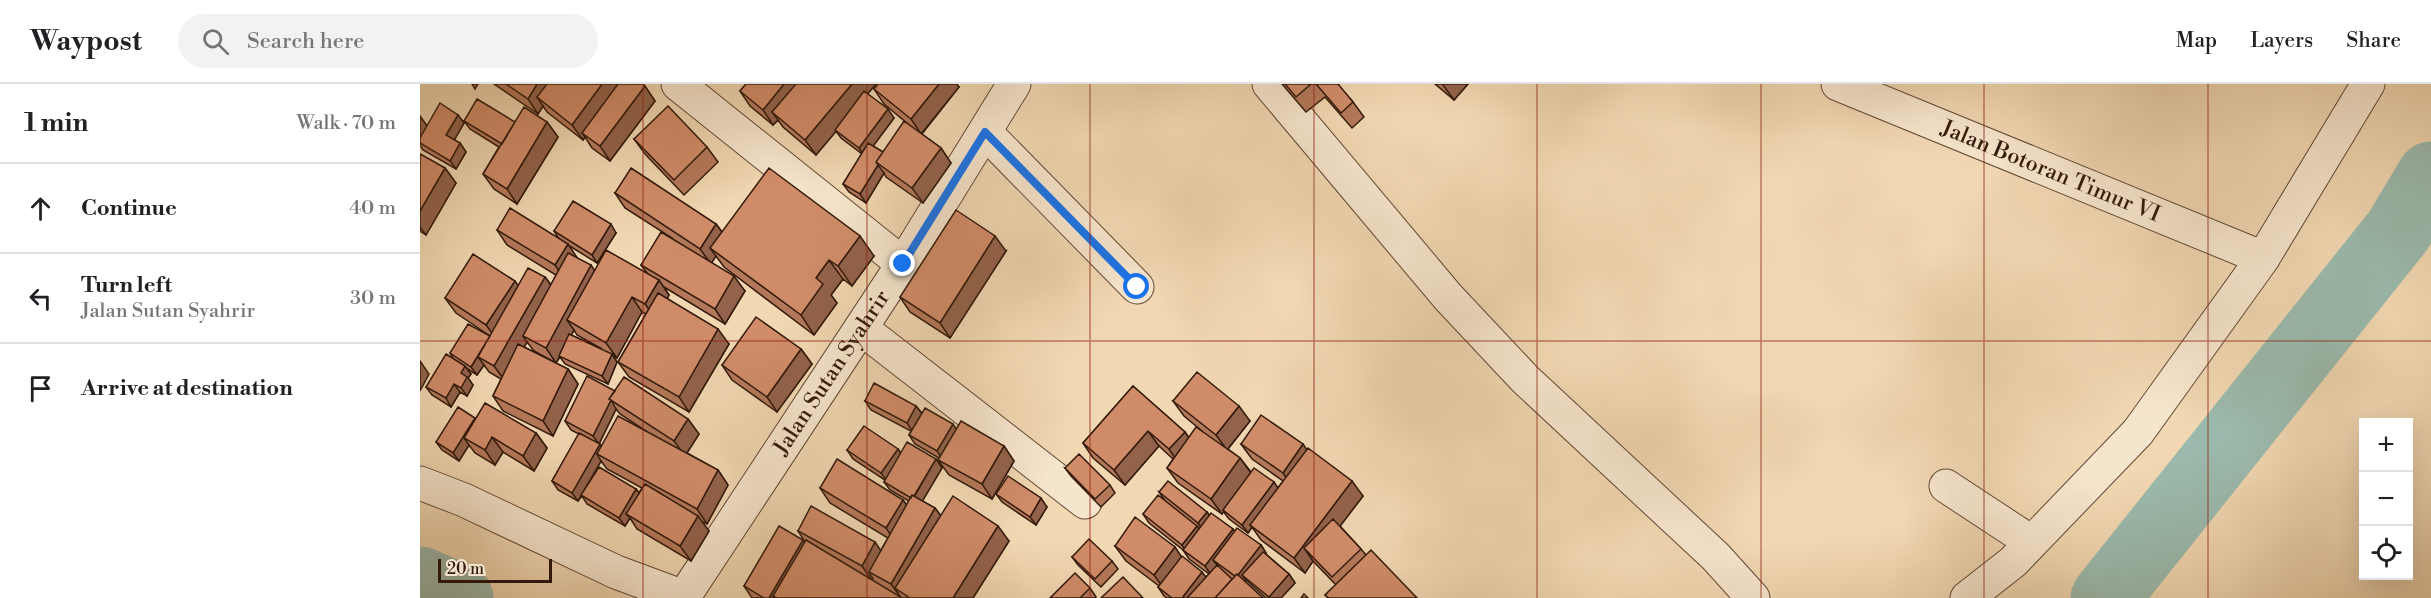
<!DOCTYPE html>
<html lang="en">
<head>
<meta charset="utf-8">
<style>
  :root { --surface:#fff; --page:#f2f2f2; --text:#202124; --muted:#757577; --line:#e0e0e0 }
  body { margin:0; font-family:"Libre Bodoni",serif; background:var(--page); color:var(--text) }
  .controls { position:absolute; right:18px; bottom:18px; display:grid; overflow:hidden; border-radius:0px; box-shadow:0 6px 24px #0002 }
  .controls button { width:54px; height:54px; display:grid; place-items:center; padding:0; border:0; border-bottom:2px solid var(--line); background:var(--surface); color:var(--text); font:30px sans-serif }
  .scale { position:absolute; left:18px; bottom:15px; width:114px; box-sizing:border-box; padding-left:6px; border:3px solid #331a0b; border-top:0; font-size:16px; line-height:21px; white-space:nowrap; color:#331a0b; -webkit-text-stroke:4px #f6e5cd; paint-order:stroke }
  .stop { position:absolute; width:18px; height:18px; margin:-14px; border:4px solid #1a73e8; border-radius:50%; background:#fff }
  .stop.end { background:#1a73e8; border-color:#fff; box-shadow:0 2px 6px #0008 }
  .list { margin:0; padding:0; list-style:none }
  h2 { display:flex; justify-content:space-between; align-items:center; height:78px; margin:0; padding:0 24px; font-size:26px }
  h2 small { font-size:20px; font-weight:400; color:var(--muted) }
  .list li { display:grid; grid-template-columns:39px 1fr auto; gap:18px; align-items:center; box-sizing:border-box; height:90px; padding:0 24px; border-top:2px solid var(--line) }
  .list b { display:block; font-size:22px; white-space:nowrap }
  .list p { margin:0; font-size:20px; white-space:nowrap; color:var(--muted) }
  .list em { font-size:20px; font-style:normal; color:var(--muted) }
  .icon { flex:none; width:33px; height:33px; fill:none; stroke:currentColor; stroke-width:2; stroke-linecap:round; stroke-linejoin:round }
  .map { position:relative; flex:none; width:2011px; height:514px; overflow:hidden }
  header { display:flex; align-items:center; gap:36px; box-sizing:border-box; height:84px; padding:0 30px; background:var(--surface); border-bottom:2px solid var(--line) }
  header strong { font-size:28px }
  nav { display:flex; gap:33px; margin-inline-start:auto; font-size:21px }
  .search { width:420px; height:54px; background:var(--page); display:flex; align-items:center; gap:15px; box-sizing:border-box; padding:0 21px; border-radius:33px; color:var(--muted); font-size:22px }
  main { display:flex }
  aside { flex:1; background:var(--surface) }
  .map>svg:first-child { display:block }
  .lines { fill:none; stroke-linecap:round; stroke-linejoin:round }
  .river { stroke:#9bbaad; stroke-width:69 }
  .minor-casing { stroke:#624935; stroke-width:35 }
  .minor { stroke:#f6e5cd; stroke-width:33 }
  .wall { fill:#b3785a; stroke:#331a0b; stroke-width:1.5; fill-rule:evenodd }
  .shaded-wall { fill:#92624a; stroke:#331a0b; stroke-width:1.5 }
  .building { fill:#d08c69; stroke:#331a0b; stroke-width:1.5 }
  .route { stroke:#1a73e8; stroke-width:8 }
  .grid { fill:none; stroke:#8f2418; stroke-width:1.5; stroke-opacity:0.55 }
  .labels { text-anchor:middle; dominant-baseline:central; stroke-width:4.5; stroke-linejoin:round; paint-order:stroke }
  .street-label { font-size:22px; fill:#331a0b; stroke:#f6e5cd }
</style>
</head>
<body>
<header>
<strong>Waypost</strong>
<div class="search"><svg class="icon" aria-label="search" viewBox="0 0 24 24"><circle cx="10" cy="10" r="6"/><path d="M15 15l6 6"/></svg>Search here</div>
<nav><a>Map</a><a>Layers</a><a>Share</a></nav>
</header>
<main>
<aside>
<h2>1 min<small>Walk · 70 m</small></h2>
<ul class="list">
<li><svg class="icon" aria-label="ahead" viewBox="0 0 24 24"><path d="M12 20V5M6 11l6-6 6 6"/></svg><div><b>Continue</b></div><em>40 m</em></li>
<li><svg class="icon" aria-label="left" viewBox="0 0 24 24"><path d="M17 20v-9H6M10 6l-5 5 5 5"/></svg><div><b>Turn left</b><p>Jalan Sutan Syahrir</p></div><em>30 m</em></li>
<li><svg class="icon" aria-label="arrive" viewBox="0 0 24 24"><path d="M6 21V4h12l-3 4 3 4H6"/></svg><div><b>Arrive at destination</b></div></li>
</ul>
</aside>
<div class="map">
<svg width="2011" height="514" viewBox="0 0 2011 514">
  <rect width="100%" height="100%" fill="#f1d7b2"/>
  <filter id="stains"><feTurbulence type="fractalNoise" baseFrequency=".00333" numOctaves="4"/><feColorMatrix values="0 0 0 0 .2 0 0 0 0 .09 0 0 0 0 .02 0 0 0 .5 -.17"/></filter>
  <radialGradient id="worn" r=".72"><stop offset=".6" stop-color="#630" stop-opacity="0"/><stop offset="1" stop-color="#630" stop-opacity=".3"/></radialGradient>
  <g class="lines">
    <path class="river" d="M0,497L39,514
      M1685,514L1978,147L2011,92"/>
    <g class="minor-casing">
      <g id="minor">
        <path d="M258,0L483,180"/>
        <path d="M849,0L1028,213L1105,295L1296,473L1333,514"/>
        <path id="s1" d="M1418,0L1843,174"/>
        <path d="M565,48L717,203"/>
        <path d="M441,244L665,418"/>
        <path d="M0,399L44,416L196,488L266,514"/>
        <path d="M1526,402L1611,458"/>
        <path id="s2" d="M263,514L483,180L594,0"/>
        <path d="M1547,514L1593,478L1718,348L1843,174L1948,0"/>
      </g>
    </g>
    <use href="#minor" class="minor"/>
  </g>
  <path class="wall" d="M74,0H223L235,17L190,77L172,64L165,53L163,56L127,28L123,22L118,30Z
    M326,0H456L447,10L474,34L453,62L463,68L494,45L464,20L454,5L539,3L502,50L521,64L531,79L503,119L466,93L464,89L446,119L429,108L423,100L442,70L421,54L416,47L396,71L363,43L358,36L353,41L330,22L320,7Z
    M862,0H919L918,1L933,18L944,33L932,44L905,13L886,28Z
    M1015,0H1048L1034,16Z
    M38,31L44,39L34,56L40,59L46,68L36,85L3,66L0,61V32L7,42Z
    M44,37L127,38L138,53L97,120L74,105L63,90L79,63L50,45Z
    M214,55L287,63L298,78L264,111L225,70Z
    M0,70L25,84L36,99L6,151L0,147Z
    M195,109L296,140L302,148L454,172L432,202L423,195L411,211L417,219L394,251L304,183L296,172L291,178L325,207L305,240L244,203L249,211L247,215L309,260L269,328L209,293L198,278L226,230L222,228L197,274L193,271L197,278L188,300L145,280L140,273L136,279L114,267L107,258L104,263L148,285L158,300L133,352L83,327L73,312L81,295L69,288L64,281L57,291L46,284L51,290L48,294L53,301L47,312L40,308L31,323L12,311L6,303L34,276L30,269L70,252L36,229L25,214L98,202L125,193L131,201L136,191L87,161L77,146L139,155L134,147L196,149L177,179L148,161L157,174L175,187L227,189L221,181L252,154L205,124ZM154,246L157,251L182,265L151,251Z
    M586,167L530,254L490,228L480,213Z
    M381,265L392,280L357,328L312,296L302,281Z
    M713,302L765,348L769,354L782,347L764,332L753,317L830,337L808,365L820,374L831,388L858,404L863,397L832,375L821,360L886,365L943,412L920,442L941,465L946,471L997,514H908L905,511L916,501L893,477L885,489L841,456L832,443L828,449L809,435L803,427L802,430L758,399L747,384L753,375L739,362L705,401L673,374L663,359Z
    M195,307L268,335L279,350L267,369L298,386L308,401L287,440L281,437L289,447L271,477L217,445L210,434L205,442L167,420L162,412L158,417L138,406L132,397L159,350L151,346L145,337ZM196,325L200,330L226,347L181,362L179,360ZM181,377L187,385L222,404L219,409L216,405L168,400Z
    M445,317L496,322L502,329L536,345L584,362L594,377L572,415L529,391L518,376L519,374L495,360L489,351L491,347L451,326Z
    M56,335L116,349L127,364L114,387L83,368L75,381L55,369L49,361L39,377L22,366L16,358Z
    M478,365L481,369L516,375L522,384L502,417L515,424L521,432L589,457L553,514H332L324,502L383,456L385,459V458L378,447L461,466L468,454L410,419L400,404L483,416L487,421L489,417L470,406L464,398L465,396L433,375L427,366Z
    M645,384L690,401L695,409L681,423L651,392Z
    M739,408L787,428L789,431L814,447L841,461L846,469V470L869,490L875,499L861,514H846L826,496L825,498L843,514H747L744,512L738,503L739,502L706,477L695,462L762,473L786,493L789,490L769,475L763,466L729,439L723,430L745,417Z
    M576,410L627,423L616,441L582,418Z
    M652,473L692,477L698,485L681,503L658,481Z
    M670,504L676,513L675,514H630Z"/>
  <path class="shaded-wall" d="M52,0H58L55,5Z
    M117,0H137L117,13L123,22L118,30L108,15Z
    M182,0H204L162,49L165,53L163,56L152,41Z
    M364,0H387L352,28L358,36L353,41L343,26Z
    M432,0H456L396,71L385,56Z
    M519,0H537L539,3L501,50L491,35Z
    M1024,0H1048L1034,16L1023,1Z
    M225,2L235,17L190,77L180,62Z
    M468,25L474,34L445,73L439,64Z
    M38,31L44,39L32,60L26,51Z
    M0,32L9,45L0,59Z
    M127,38L138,53L97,120L87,105Z
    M40,59L46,68L36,85L30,77Z
    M521,64L531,79L503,119L492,104Z
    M458,81L464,89L446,119L440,110Z
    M25,84L36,99L6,151L0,143V127Z
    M191,140L196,149L177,179L172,171Z
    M296,140L307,155L290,164L296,172L291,180L280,165Z
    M440,152L454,172L432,202L418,182Z
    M575,152L586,167L530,254L520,239Z
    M148,160L158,175L145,196L135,181Z
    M409,176L423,195L411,211L417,219L394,251L381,231L396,194Z
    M171,181L181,196L147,236L154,246L136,279L126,264Z
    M314,192L325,207L305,240L295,225Z
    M125,193L136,208L103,252L107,258L85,297L74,282Z
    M239,196L249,211L236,235L225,220Z
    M95,197L105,212L77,256L66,241Z
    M212,213L222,228L197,274L186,259Z
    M298,245L309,260L269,328L259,313Z
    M70,253L58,273L64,281L57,291L51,283Z
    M381,265L392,280L357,328L347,313Z
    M192,270L197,278L188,300L182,292Z
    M0,277L9,290L0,307Z
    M45,282L51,290L48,294L53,301L47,312L41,304V289Z
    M148,285L158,300L133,352L123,337Z
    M34,300L40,308L31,323L26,314Z
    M191,316L196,325L179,360L173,352Z
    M496,322L502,330L493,348L487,339Z
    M819,322L830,337L807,366L796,351Z
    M55,334L61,342L44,354L49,361L39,377L33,369Z
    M268,335L279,350L265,372L254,357Z
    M533,340L539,349L523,376L517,367Z
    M728,347L739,362L705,401L694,386Z
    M765,348L775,363L759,380L749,365Z
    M116,349L127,364L114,387L103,372Z
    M72,353L83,368L75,381L65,366Z
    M180,360L186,369L177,370L181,377L158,417L152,409Z
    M883,360L893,375L873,404L863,389Z
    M584,362L594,377L572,415L562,400Z
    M478,365L483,373L467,397L461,389Z
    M820,374L831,389L802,430L791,415Z
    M516,375L522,384L499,423L493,415Z
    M298,386L308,401L287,440L277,425Z
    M932,397L943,412L895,475L884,464L893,477L885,489L874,474Z
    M854,398L860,407L830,441L832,443L828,449L822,441Z
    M216,405L222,413L206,430L210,434L205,442L199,434Z
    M621,414L627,423L616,441L610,433Z
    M483,416L494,431L476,459L466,444Z
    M515,424L526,439L475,504L481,514L471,500Z
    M787,428L793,436L784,448L778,439Z
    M278,432L289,447L271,477L260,462Z
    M578,442L589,457L553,514H533Z
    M777,442L783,450L768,470L762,461Z
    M813,445L819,453L793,476L798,482L791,491L785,482Z
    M383,456L393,471L353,512L355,514H349Z
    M455,458L465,473L449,488L453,495L452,497L442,482Z
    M841,461L846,469L827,495L822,491L826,496L822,502L816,493Z
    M755,463L765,478L745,506L734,491Z
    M782,488L788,496L769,514H762Z
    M869,490L875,499L861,514H849V513Z"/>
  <path class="building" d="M86,0H117L108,15Z
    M127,0H182L152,41L117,13Z
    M198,0H223L225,2L180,62L162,49Z
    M326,0H364L343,26L320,7Z
    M376,0H432L385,56L352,28Z
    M458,0H519L491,35L454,5Z
    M865,0H891L876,13Z
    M896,0H918L933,18L921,29Z
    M444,7L468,25L439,64L415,46Z
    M57,15L95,38L82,60L44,37Z
    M20,19L38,31L26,51L40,59L30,77L0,59V54Z
    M248,22L287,63L254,96L214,55Z
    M104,23L127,38L87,105L63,90Z
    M484,37L521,64L492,104L456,78Z
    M448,59L463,68L456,78L458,81L440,110L423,100Z
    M0,70L25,84L0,127Z
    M211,84L296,140L280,165L195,109Z
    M349,84L440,152L418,182L409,176L396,194L403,200L381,231L290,164Z
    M153,117L191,140L172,171L134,147Z
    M90,124L148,160L135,181L77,146Z
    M536,126L575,152L520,239L480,213Z
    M241,148L314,192L295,225L221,181Z
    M186,166L239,196L225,220L212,213L186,259L147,236Z
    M148,169L171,181L126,264L103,252Z
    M53,170L95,197L66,241L25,214Z
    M108,184L125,193L74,282L58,273Z
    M238,209L298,245L259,313L198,278Z
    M336,233L381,265L347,313L302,281Z
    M48,240L70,252L51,283L30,269Z
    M149,250L192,270L182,292L139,272Z
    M98,260L148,285L123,337L73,312Z
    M26,270L45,282L41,289L47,293L41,304L34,300L26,314L6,303Z
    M777,288L819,322L796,351L753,317Z
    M167,292L195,307L189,315L191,316L173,352L145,337Z
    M204,293L268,335L254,357L189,315Z
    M454,299L496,322L487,339L445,317Z
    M713,302L765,348L749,365L728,347L694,386L663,359Z
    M65,319L116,349L103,372L72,353L65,366L44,354Z
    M38,323L55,334L33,369L16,358Z
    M505,324L533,340L517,367L489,351Z
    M841,331L883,360L863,389L821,360Z
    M198,332L298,386L277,425L177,370Z
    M541,337L584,362L562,400L518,376Z
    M444,342L478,365L461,389L427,366Z
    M776,343L820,374L791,415L747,384Z
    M159,349L180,360L152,409L132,397Z
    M487,358L516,375L494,412L492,411L491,414L464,398Z
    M888,364L932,397L874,474L830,441Z
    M659,370L690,401L675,415L645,384Z
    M417,375L483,416L466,444L400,404Z
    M179,383L216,405L199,434L161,411Z
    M834,384L854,398L822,441L803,426Z
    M588,392L621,414L610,433L576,410Z
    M748,397L787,428L778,439L739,408Z
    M225,400L278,432L260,462L206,430Z
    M492,411L515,424L471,500L449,488Z
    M738,411L777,442L762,461L723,430Z
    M533,412L578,442L533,514H490L475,504Z
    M391,422L455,458L442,482L378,447Z
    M791,429L813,445L785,482L763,466Z
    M715,433L755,463L734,491L695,462Z
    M913,435L941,465L912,493L884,464Z
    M359,442L383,456L349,514H344L324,502Z
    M817,444L841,461L818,491L817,490L815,492L793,476Z
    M669,455L692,477L675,495L652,473Z
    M386,456L482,514H357L353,512Z
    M951,466L997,514H909L905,511Z
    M843,468L869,490L849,513L822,491Z
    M762,472L782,488L762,514H752L738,503Z
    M797,481L812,495L795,514H769L768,513Z
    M655,489L670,504L660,514H630Z
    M817,490L843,514H795Z
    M703,493L723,514H681Z
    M884,510L888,514H881Z"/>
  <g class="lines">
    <path class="route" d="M483,180L565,48L717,203"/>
  </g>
  <path class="grid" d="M223,0V514M447,0V514M670,0V514M894,0V514M1117,0V514M1341,0V514M1564,0V514M1788,0V514M0,257H2011"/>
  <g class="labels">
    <g class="street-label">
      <text stroke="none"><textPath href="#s1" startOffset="230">Jalan Botoran Timur VI</textPath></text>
      <text stroke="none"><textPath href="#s2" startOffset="270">Jalan Sutan Syahrir</textPath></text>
    </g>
  </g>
  <rect width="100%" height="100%" filter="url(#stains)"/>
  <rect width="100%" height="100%" fill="url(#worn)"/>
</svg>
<div class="controls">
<button>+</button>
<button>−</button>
<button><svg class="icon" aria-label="locate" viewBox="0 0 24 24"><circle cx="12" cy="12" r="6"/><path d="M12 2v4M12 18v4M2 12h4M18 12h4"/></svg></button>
</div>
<div class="scale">20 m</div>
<div class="stop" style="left:717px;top:203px"></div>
<div class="stop end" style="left:483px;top:180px"></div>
</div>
</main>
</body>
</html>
